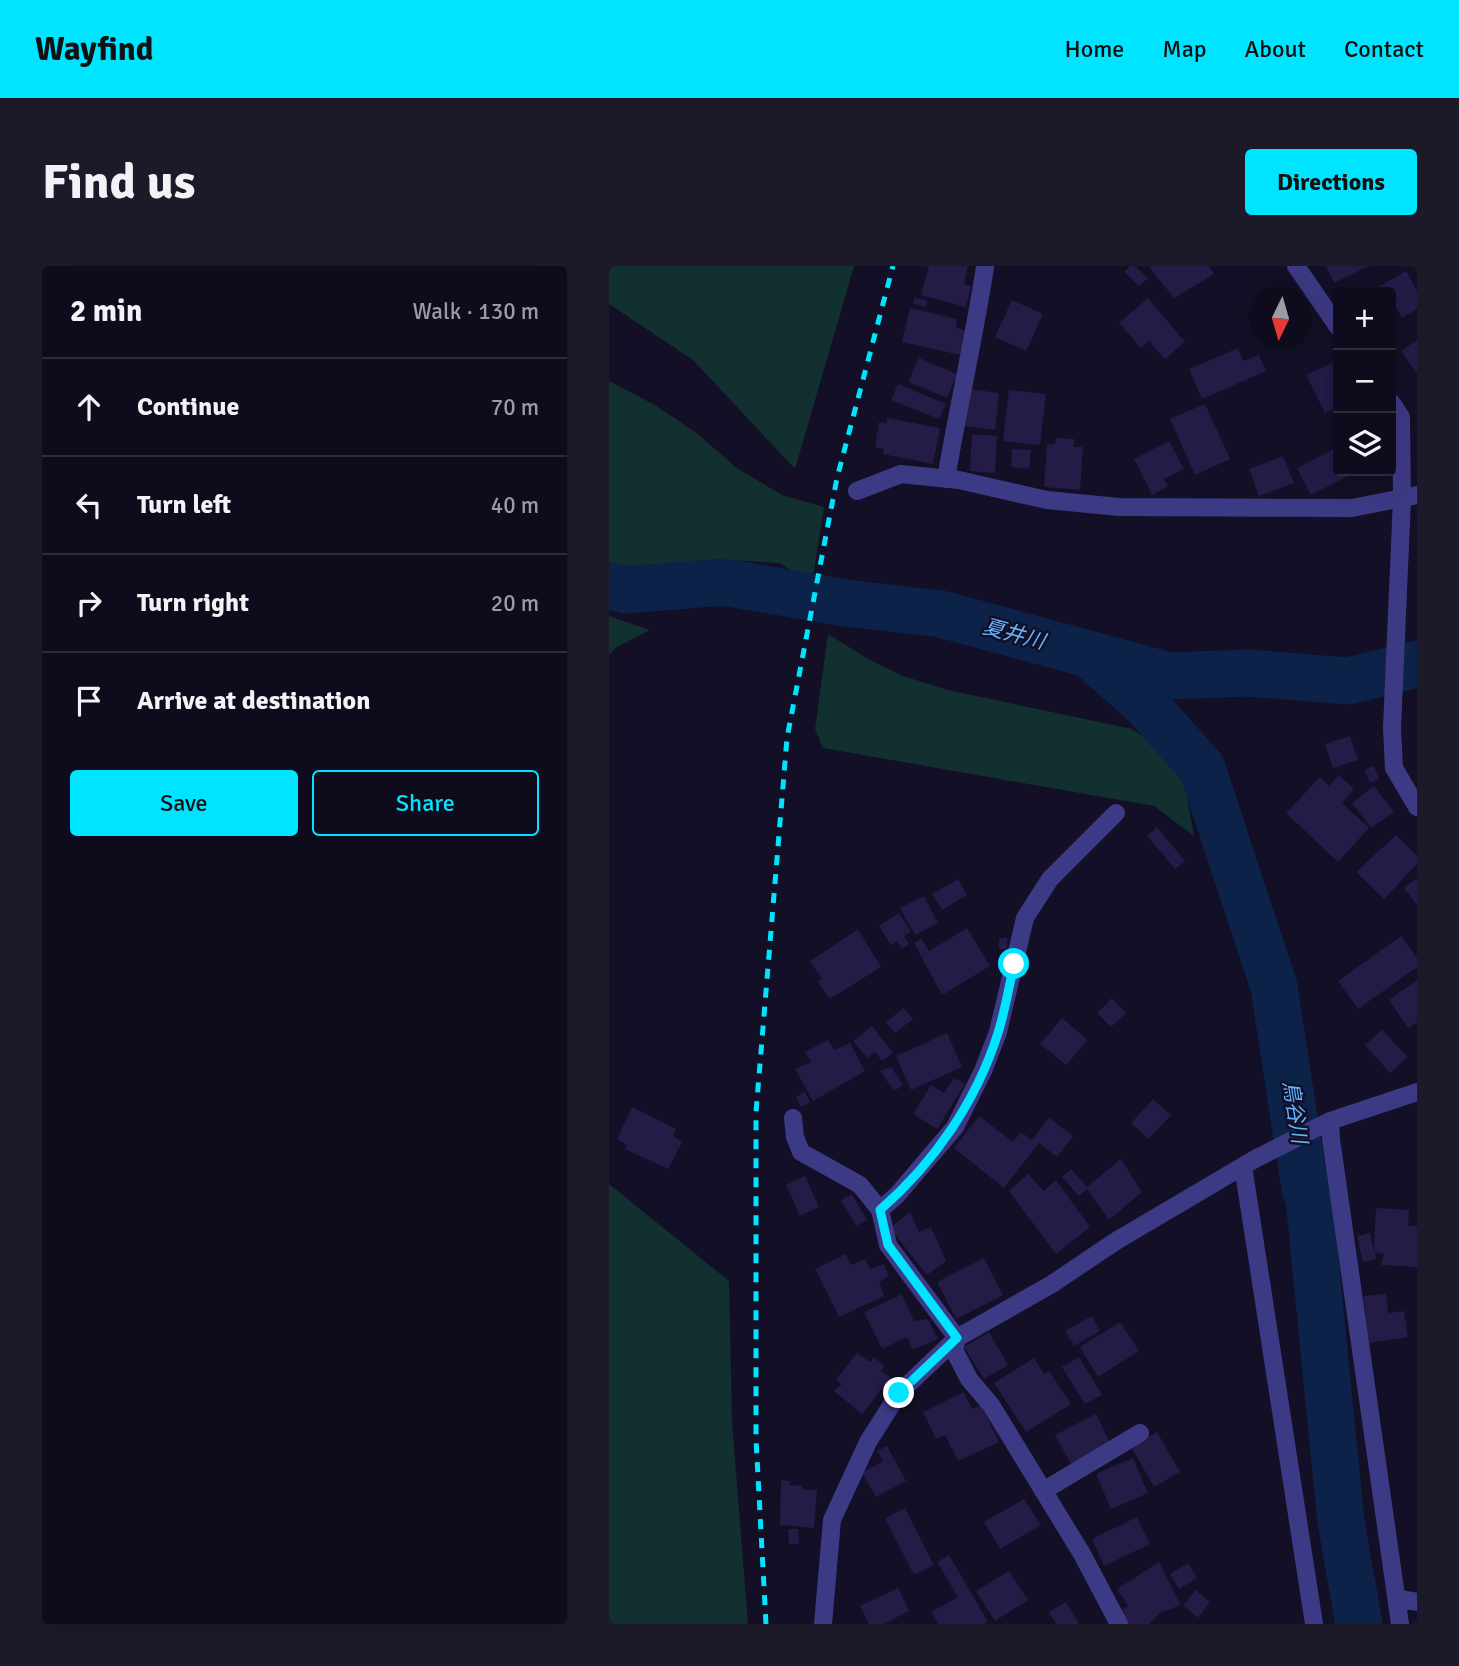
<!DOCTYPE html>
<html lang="en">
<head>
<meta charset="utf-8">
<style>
  :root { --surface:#0e0b1c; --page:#1c1929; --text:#f1f3f6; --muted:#9b9ba3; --line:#2e2b3b; --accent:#00e5ff }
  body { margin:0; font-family:Signika,"Noto Sans JP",sans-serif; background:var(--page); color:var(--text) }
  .controls { position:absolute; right:21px; top:21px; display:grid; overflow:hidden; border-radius:7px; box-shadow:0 7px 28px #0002 }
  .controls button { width:63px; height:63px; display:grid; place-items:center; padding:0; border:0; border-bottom:2px solid var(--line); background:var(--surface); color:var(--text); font:35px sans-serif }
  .compass { position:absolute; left:640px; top:21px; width:63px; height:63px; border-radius:50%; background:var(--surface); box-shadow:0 7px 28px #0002; rotate:185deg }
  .stop { position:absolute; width:21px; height:21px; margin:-16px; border:5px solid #00e5ff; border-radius:50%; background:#fff }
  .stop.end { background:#00e5ff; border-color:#fff; box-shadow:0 2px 7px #0008 }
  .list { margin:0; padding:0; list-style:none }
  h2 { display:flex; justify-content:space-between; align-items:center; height:91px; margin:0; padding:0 28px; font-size:30px }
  h2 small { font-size:23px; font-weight:400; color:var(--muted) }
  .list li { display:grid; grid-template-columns:46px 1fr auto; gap:21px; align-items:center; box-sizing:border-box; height:98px; padding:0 28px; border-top:2px solid var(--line) }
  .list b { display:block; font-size:26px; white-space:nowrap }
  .list em { font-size:23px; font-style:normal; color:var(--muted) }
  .actions { display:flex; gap:14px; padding:21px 28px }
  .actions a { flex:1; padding:16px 0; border:2px solid var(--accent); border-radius:7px; text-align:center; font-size:24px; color:var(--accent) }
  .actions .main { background:var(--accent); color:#111 }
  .icon { flex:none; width:38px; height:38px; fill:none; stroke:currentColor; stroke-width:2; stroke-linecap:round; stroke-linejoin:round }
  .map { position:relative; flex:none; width:808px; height:1358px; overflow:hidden; border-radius:7px }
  header { display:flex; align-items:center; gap:42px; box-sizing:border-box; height:98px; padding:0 35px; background:var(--accent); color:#111 }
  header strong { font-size:33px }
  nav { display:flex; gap:38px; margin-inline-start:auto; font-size:24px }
  .intro { display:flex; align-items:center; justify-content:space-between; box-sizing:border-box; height:168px; padding:0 42px }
  h1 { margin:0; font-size:49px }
  .button { padding:18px 32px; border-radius:7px; background:var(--accent); color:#111; font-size:24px; font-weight:700 }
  main { display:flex; gap:42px; padding:0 42px }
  aside { flex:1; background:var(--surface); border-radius:7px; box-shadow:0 7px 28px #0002 }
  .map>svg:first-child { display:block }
  .green { fill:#12302f }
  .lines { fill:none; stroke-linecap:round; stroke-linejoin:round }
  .river { stroke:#0c2248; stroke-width:47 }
  .building { fill:#241b47 }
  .street { stroke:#3d3a85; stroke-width:18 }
  .rail { stroke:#00e5ff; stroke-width:5; stroke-dasharray:10 9; stroke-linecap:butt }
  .route { stroke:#00e5ff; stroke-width:9 }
  .labels { text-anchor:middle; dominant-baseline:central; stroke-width:5; stroke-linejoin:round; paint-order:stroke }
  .water-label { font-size:21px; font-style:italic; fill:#62b6ff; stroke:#130f26 }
</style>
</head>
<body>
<header>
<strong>Wayfind</strong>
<nav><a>Home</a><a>Map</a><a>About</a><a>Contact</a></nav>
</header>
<div class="intro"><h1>Find us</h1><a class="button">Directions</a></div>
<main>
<aside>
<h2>2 min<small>Walk · 130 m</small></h2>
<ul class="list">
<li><svg class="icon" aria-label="ahead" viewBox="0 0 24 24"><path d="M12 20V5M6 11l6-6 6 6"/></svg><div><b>Continue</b></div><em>70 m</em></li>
<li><svg class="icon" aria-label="left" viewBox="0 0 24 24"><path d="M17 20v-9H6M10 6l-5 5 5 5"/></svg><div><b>Turn left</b></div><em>40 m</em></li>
<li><svg class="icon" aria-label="right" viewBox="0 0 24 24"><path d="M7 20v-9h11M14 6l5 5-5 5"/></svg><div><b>Turn right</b></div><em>20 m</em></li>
<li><svg class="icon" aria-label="arrive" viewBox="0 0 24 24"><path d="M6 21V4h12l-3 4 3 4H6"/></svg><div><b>Arrive at destination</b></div></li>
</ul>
<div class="actions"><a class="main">Save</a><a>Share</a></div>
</aside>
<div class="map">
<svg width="808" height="1358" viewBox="0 0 808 1358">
  <rect width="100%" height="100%" fill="#130f26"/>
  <path class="green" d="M0,0H245L186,203L84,94L0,38Z
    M0,115L46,139L86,166L129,203L173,229L215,241L203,317L171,297L137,295L33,312L0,308Z
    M0,350L41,364L8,381L0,389Z
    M219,368L259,393L294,410L339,424L523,463L551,483L576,519L585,570L545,540L214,482L206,463Z
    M0,918L120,1015L123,1156L139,1358H0Z"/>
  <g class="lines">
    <path class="river" d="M0,320L17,324L114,316L237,337L332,348L560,410L639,407L739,415L808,398
      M482,390L537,439L593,502L665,721L696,923L700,933L732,1256L750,1358"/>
  </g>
  <path class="building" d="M320,0H359L355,18L362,20L357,41L312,29Z
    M521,0H526L539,12L530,20L515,6Z
    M542,0H600L605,8L565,32L540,1Z
    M717,0H760L725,17Z
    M797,5L808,25V43L793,52L788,43L782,47V26H761Z
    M305,32L318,34L317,41L304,38Z
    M539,32L576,76L556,93L540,75L532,82L510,57Z
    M403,34L434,48L417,85L386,71Z
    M301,42L348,53L347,62L357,64L351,89L293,76Z
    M808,74V108L792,85Z
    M629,82L634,95L650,89L657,105L593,133L580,103Z
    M310,92L348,108L338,132L299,116Z
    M729,94V140L716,147L697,109Z
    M289,118L337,138L330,153L282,134Z
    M360,123L390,127L386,164L356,160Z
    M400,124L437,128L431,179L394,175Z
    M596,138L621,193L586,209L561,153Z
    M278,152L331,162L324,198L274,188L275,183L266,181L270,156L278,158Z
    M363,168L388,170L386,207L361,205Z
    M447,172L465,173V181H474L471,224L435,221L438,178H446Z
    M560,175L575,203L555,213L559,220L543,229L525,193Z
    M403,183L422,184L420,203L402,201Z
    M725,183L729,192V205H736L739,210L702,229L688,202Z
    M674,190L685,217L650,230L640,203Z
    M741,470L749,494L724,502L716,478Z
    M765,500L770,513L761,517L755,504Z
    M730,509L745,523L733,537L760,562L729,596L677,547L711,511L720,520Z
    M765,520L785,546L762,562L743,537Z
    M548,561L576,595L566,603L538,570Z
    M787,569L808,589V598L775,633L747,606Z
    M808,612V639L795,622Z
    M349,613L358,629L333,644L323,628Z
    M315,630L329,657L306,669L291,642Z
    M290,647L302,666L295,670L300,678L293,683L288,675L282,679L270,660Z
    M358,662L381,700L333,729L305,677L312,672L320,685Z
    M249,663L272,701L221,733L208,715L213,713L201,695Z
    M792,670L808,692V701L749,743L729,715Z
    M390,672H398V683H390Z
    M808,714V756L799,762L780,734Z
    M503,732L517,747L502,761L488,747Z
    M295,742L304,753L286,767L277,756Z
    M453,752L479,774L457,799L431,778Z
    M263,760L284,787L273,795L266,786L258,792L244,775Z
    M773,764L799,791L781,807L756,779Z
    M338,767L353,801L302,824L287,790Z
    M219,774L225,784L241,777L256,805L204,835L186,803L202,796L196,786Z
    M282,801L294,819L285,825L271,805Z
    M345,812L356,818L328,863L304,848L322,819L335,827Z
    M196,826L201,836L192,841L187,831Z
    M544,833L562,849L539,873L522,857Z
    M23,841L67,863L64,870L73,876L59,903L16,883L18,879L8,873Z
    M370,850L404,876L412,866L423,874L440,852L464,870L448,891L430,877L395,922L345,882Z
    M512,893L533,926L500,954L478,923L470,930L453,911L462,903L478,921Z
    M419,908L435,925L447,914L481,961L447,988L400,925Z
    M196,910L210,941L191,950L177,919Z
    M243,928L258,954L247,960L232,934Z
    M767,942L800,944L799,960H808V1001L772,999L775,988L766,986L767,993L754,996L748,970L761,967L765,985Z
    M301,946L310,966L322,961L337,995L318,1009L281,962Z
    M237,988L242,999L256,993L261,1003L275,998L280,1010L270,1016L275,1030L230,1051L206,1003Z
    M375,992L394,1029L347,1053L328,1016Z
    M293,1028L305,1055L319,1053L329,1073L304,1084L298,1071L273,1083L255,1046Z
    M777,1028L779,1047L795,1045L799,1071L760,1077L754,1030Z
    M483,1050L491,1065L465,1080L456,1065Z
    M511,1056L530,1085L489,1111L471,1081Z
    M380,1066L399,1099L375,1113L355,1081Z
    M248,1087L261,1096L265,1091L276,1100L272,1105L282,1111L253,1148L225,1125L233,1118L227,1114Z
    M470,1091L493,1129L476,1138L453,1101Z
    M425,1092L435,1108L440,1105L462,1138L417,1166L385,1117Z
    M355,1126L363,1143L372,1139L390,1176L349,1195L336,1169L327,1173L314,1146Z
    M487,1148L501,1177L462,1198L446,1169Z
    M548,1166L571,1206L545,1221L522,1181Z
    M278,1180L297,1215L267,1231L253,1207L274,1195L268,1185Z
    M524,1192L539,1227L502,1243L487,1208Z
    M172,1214L181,1215V1219L193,1220V1223L208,1224L205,1262L171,1259Z
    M415,1233L432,1259L391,1283L375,1256Z
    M296,1242L325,1299L305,1309L276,1252Z
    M528,1251L541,1278L495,1300L483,1273Z
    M179,1263H189L190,1278H180Z
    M340,1289L379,1356L375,1358H329L322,1346L349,1331L328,1296Z
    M550,1296L572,1339L551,1347L540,1358H518L510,1345L519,1340L508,1323Z
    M579,1297L588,1312L570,1323L561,1308Z
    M400,1305L419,1334L386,1355L367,1325Z
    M289,1322L300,1345L274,1358H260L251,1340Z
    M587,1324L601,1336L589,1352L574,1339Z
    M457,1336L470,1358H447L440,1346Z"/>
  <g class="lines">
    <path class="street" d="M687,0L729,61
      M782,136L792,151L793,233L783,462L785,502L808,541
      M337,213C349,142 365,72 376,1
      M248,225L292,208L350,214L438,234L510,241L743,242L808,229
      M184,852L186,871L192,886L251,919L271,944L279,979L348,1072
      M721,855L722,873L791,1358
      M634,900L705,1358
      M271,944L288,929L346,861L374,805L389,766L416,652L441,613L507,547
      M348,1072L345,1084L360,1113L382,1139L473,1288L510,1358
      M434,1225L531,1167
      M787,1332L808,1336
      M214,1358L223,1254L259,1176L290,1127L348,1072L443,1018L507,975L646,893L721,855L808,826"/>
    <path class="rail" d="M157,1358L147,1173V846L178,472L228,212L284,0"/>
  </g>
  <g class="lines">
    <path class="route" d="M290,1127L348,1072L279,979L271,944C325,897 367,836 389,767C396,745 400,721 405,698"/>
  </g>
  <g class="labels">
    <g class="water-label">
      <text transform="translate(405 368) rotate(15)">夏井川</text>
      <text transform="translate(686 846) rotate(81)">鳥谷川</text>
    </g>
  </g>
</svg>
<div class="controls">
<button>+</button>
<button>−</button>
<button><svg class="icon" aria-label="layers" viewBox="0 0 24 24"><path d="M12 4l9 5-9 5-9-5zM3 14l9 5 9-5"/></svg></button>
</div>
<svg class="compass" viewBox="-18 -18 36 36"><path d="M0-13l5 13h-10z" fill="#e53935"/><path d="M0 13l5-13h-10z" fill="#9b9ba3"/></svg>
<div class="stop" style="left:405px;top:698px"></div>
<div class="stop end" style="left:290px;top:1127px"></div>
</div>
</main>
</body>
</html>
